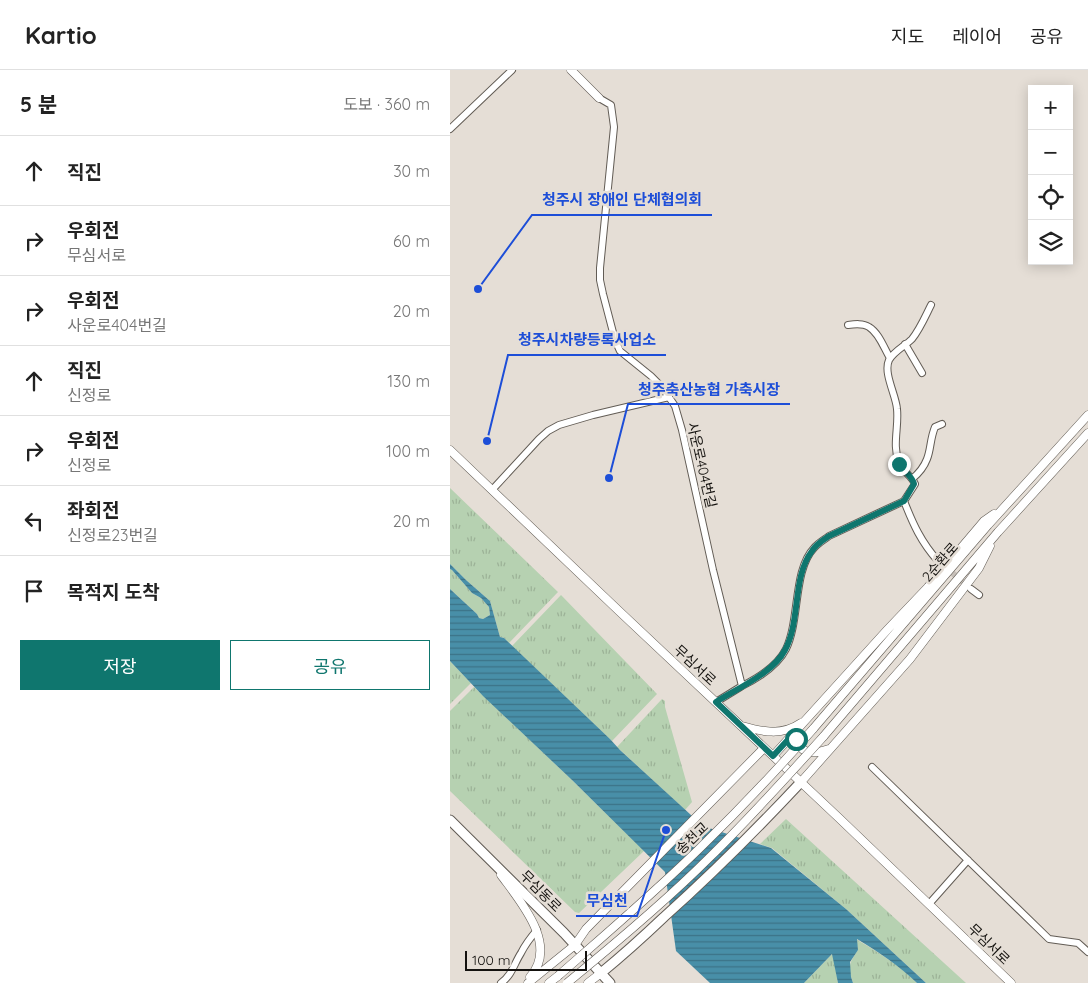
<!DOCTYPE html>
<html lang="ko">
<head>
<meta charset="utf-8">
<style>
  :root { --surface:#fff; --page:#f2f2f2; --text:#222; --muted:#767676; --line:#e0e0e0; --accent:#0f766e }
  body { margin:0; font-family:Quicksand,"Noto Sans KR",sans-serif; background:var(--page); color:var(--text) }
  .controls { position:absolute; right:15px; top:15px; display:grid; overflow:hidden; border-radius:0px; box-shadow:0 2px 12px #0003 }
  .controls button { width:45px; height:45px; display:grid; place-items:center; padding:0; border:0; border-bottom:1px solid var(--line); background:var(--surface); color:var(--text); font:25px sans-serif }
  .scale { position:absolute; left:15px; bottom:12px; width:122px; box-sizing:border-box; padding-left:5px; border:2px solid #14120f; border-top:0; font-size:14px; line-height:18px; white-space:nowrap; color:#14120f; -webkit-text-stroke:4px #e5ded6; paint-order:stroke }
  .stop { position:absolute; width:15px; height:15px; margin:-11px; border:4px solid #0f766e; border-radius:50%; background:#fff }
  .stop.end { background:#0f766e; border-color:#fff; box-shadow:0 1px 5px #0008 }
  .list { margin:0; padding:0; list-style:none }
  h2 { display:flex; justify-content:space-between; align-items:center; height:65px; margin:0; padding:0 20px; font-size:21px }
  h2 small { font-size:16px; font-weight:400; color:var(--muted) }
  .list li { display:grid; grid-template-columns:32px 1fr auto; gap:15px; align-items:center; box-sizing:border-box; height:70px; padding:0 20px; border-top:1px solid var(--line) }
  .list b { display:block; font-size:19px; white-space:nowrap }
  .list p { margin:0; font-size:16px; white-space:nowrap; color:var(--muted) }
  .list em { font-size:16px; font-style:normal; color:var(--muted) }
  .actions { display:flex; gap:10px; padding:15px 20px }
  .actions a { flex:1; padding:11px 0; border:1px solid var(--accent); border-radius:0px; text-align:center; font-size:18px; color:var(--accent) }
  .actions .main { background:var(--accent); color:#fff }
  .icon { flex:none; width:28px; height:28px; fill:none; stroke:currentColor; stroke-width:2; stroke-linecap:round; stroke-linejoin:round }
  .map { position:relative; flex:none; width:638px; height:913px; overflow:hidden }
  header { display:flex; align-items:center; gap:30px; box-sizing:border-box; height:70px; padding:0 25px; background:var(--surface); border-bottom:1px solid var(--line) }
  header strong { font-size:24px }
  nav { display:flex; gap:28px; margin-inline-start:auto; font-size:18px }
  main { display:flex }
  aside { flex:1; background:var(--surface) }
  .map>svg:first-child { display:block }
  .grass { fill:url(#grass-tufts) }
  .water { fill:url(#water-rules) }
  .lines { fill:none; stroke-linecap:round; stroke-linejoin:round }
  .minor-tunnel { stroke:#c6bfb8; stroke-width:6; stroke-dasharray:6 3; stroke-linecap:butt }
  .minor-casing { stroke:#625c55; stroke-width:8 }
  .tertiary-casing { stroke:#625c55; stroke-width:9 }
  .secondary-casing { stroke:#625c55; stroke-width:11 }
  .minor { stroke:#fff; stroke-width:6 }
  .tertiary { stroke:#fff; stroke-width:8 }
  .secondary { stroke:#fff; stroke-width:9 }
  .tertiary-bridge-casing { stroke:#625c55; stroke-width:9; stroke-linecap:butt }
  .tertiary-bridge { stroke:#fff; stroke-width:8 }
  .route { stroke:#0f766e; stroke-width:6 }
  .labels { text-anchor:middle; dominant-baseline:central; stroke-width:5; stroke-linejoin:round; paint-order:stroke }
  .street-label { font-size:14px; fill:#14120f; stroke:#e5ded6 }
  .leader { fill:none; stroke:#1d4ed8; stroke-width:2 }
  .callout-dot { fill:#1d4ed8; stroke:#e5ded6; stroke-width:2 }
  .callout-label { font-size:15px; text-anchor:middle; font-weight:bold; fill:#1d4ed8; stroke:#e5ded6; stroke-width:5; stroke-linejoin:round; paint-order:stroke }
</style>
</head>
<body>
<header>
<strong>Kartio</strong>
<nav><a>지도</a><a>레이어</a><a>공유</a></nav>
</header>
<main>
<aside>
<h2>5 분<small>도보 · 360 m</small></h2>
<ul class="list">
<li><svg class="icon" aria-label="ahead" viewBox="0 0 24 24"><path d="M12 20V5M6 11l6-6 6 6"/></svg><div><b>직진</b></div><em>30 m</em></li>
<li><svg class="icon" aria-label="right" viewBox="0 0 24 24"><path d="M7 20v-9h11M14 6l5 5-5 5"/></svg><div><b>우회전</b><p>무심서로</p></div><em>60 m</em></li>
<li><svg class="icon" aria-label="right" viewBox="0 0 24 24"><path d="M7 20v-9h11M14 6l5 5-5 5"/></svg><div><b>우회전</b><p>사운로404번길</p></div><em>20 m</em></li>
<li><svg class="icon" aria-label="ahead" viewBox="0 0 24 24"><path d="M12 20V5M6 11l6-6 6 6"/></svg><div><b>직진</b><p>신정로</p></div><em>130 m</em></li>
<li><svg class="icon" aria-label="right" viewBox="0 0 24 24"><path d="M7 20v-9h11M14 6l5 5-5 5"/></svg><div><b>우회전</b><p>신정로</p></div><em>100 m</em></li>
<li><svg class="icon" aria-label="left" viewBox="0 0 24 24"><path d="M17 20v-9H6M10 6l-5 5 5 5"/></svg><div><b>좌회전</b><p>신정로23번길</p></div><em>20 m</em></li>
<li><svg class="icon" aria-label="arrive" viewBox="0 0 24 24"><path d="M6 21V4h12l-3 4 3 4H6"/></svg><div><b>목적지 도착</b></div></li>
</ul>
<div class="actions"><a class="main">저장</a><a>공유</a></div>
</aside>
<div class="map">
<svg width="638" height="913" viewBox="0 0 638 913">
  <defs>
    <pattern id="grass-tufts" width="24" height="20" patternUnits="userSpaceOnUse" patternTransform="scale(1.25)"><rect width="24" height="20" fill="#b6d1b1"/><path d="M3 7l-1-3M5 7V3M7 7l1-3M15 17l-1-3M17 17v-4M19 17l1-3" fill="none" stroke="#9cb297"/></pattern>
    <pattern id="water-rules" width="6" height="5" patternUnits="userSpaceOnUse" patternTransform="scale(1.25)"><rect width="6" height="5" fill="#488fa8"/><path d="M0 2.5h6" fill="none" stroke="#3b7387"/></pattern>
  </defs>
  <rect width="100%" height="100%" fill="#e5ded6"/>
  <path class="grass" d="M0,418L108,522L59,573L54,568L50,567L40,531L16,510L0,494Z
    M0,499L2,500L22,523L31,528L39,537L40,545L33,549L29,548L27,544L0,519Z
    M111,525L207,624L162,671L62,576Z
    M0,591L21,613L0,634Z
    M24,617L122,710L194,781L129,843L125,842L0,721V641Z
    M212,629L215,631V637L242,732L235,740L167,677Z
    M336,749L516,913H476L396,839L322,778L310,774Z
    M406,869C428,882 449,895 467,913H403C397,898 399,893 408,880Z
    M383,883L388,913H354Z"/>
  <path class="water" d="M0,494L16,510L40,531L50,567L54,568L160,669L170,680L253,756L321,778L396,839L476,913H467C449,896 429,882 407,869L408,880L400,892L401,907L403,913H388L382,884L354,913H260L226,881L215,802L122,710L33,626L0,591V519L27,544L29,548L33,549L40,545L39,537L31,528L22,523L2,500L0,499Z"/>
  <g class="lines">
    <path class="minor-tunnel" d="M488,491L519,517"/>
    <g class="minor-casing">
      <path id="minor" d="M149,28L161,35L164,57L150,198V210L153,224L165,270L170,281L201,306L212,317L225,336L232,360L263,500L292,616L266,632
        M0,59L62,0
        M398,255C405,254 413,253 419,257C429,263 434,278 440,288
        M455,274L472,303
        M462,409C468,404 474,397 477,389C481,379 480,369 485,357L492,354
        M42,420L89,369L98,361L109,355L143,345L219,327
        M454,431L465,414C462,406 452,401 449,393C442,375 449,357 447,339C446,325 433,303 439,290C444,281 455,276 462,269C470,259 475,247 481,235
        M521,519L529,525
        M292,616C308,608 328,595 336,579C350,550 343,500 364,478C368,473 374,470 379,466L454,431C463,454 471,472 488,491
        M422,697L599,869L628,873L638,882
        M479,834L518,790
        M51,913C62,905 64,894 71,883C75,875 81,867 87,860"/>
    </g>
    <g class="tertiary-casing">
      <path id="tertiary" d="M121,0L149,28
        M0,380L169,541L390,749L561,913
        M292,656C313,662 332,666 351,653
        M363,659L538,455L638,345
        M346,661C346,683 360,686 379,679
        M373,667L548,462L638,363
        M323,686L438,559L478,517L534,451L544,444
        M351,712L460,589L529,498L540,476
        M51,805C70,831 109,875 80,907
        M78,913L125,875L136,859L314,678
        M99,913L108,906
        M138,913L151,903"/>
    </g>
    <g class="secondary-casing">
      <path id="secondary" d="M0,750L114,863L160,913
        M151,903C173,885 194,866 214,847C262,804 307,759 351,712"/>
    </g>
    <use href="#minor" class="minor"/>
    <use href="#tertiary" class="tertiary"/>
    <use href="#secondary" class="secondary"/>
    <g class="tertiary-bridge-casing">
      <path id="tertiary-bridge" d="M108,906C156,864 204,823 250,778C289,740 327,700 363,659
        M117,913C166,873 215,832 260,787C299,749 336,708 373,667"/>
    </g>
    <use href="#tertiary-bridge" class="tertiary-bridge"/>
  </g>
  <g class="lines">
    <path class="route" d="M346,669V661L323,686L266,632C288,618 323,603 335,580C351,551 342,507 362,481C366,474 373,470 379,466L454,431L464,414C463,407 453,400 449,394"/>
  </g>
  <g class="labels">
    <g class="street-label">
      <text transform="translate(252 395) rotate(77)">사운로404번길</text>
      <text transform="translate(490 492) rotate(-49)">2순환로</text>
      <text transform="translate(245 595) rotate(43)">무심서로</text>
      <text transform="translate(242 768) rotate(-44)">송천교</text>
      <text transform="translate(91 821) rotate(45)">무심동로</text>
      <text transform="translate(539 874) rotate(44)">무심서로</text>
    </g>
  </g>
  <path class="leader" d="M28 219L82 145H262M37 371L58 285H216M159 408L178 334H340M216 760L187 846H126"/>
  <g class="callout-dot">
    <circle cx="28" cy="219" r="5"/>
    <circle cx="37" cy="371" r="5"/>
    <circle cx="159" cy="408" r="5"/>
    <circle cx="216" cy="760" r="5"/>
  </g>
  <g class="callout-label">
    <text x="172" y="135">청주시 장애인 단체협의회</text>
    <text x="137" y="275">청주시차량등록사업소</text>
    <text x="259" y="325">청주축산농협 가축시장</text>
    <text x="157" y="836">무심천</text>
  </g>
</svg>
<div class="controls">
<button>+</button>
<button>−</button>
<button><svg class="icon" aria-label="locate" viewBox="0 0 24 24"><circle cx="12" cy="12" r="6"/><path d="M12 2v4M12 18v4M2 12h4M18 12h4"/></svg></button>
<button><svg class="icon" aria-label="layers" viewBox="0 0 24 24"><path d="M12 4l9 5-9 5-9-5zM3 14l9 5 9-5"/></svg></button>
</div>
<div class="scale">100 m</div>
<div class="stop" style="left:346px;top:669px"></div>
<div class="stop end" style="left:449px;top:394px"></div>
</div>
</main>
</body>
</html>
